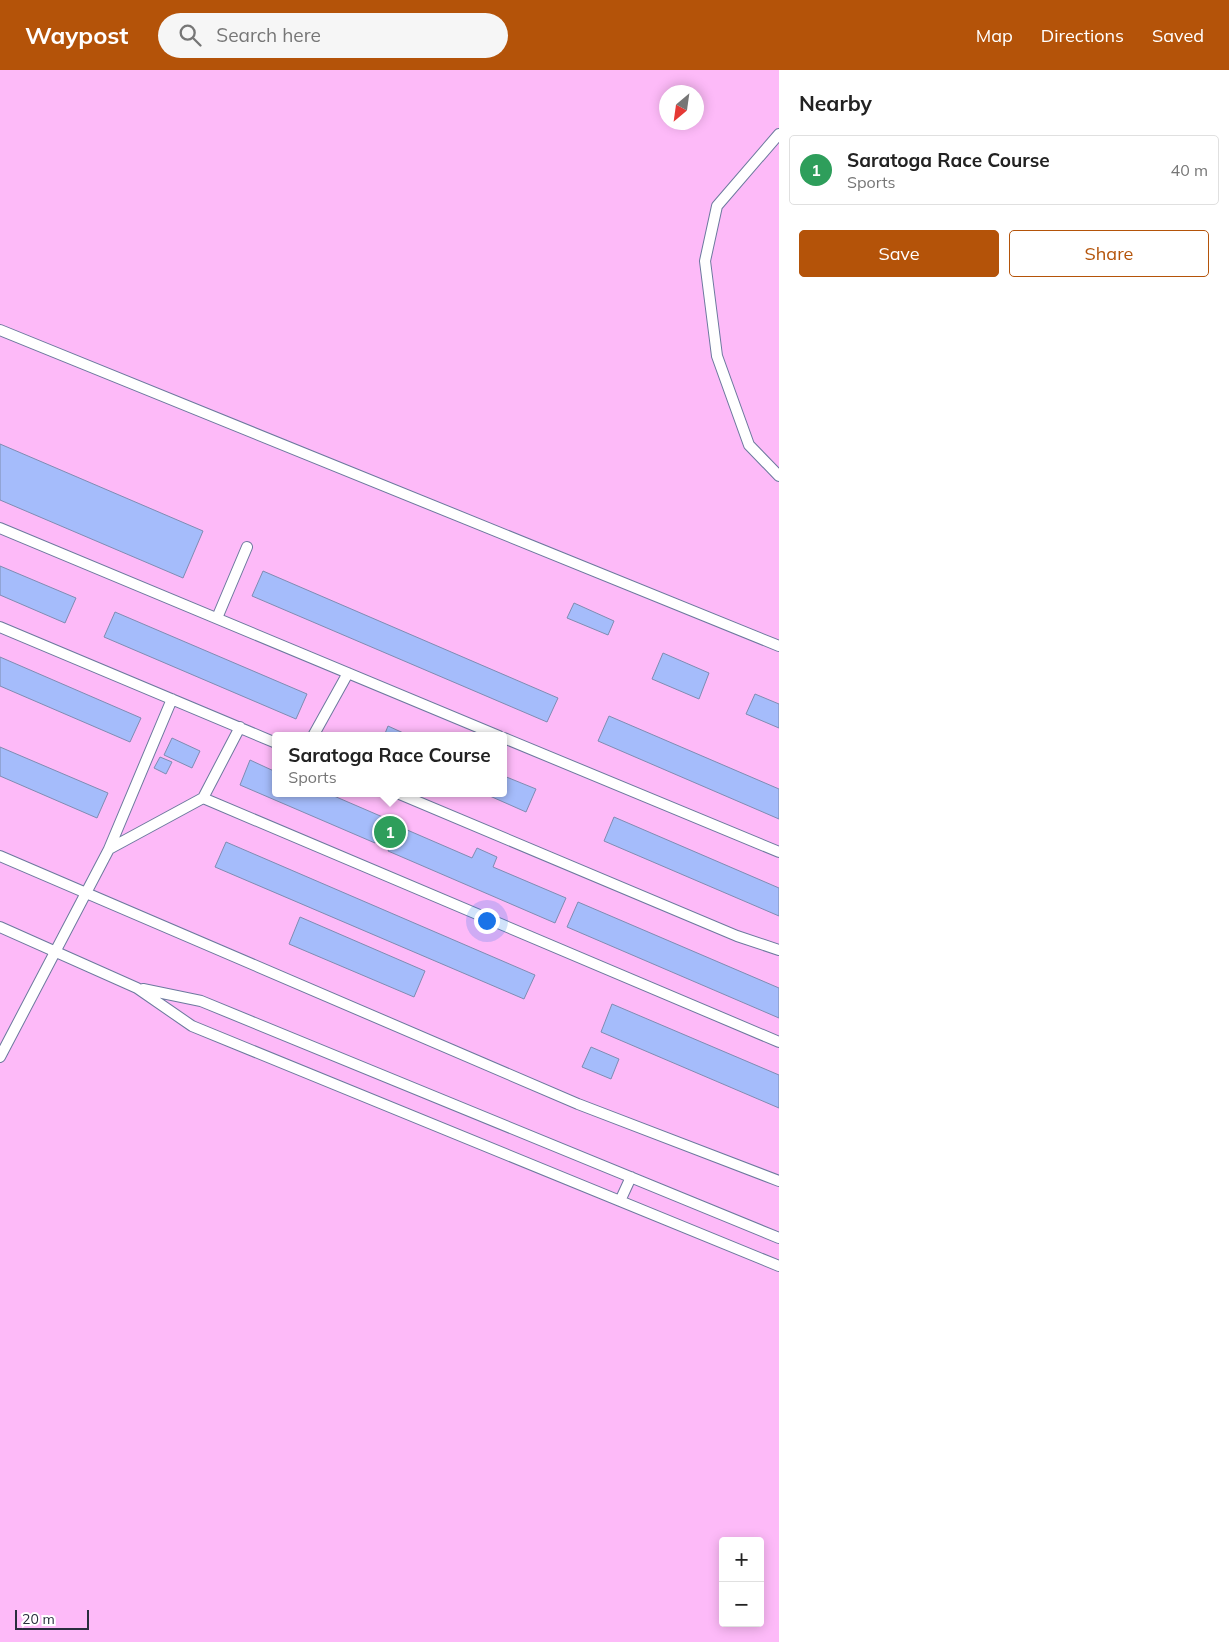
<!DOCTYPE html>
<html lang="en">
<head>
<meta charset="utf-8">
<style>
  :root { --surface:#fff; --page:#f6f6f6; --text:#222; --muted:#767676; --line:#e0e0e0; --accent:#b45309 }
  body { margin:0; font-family:Mulish,sans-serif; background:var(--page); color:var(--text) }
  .controls { position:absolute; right:15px; bottom:15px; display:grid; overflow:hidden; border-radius:5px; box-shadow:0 2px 12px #0003 }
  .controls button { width:45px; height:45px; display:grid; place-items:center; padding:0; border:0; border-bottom:1px solid var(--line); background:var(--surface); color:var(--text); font:25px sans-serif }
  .compass { position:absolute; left:659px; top:15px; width:45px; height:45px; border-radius:50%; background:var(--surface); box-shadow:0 2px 12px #0003; rotate:209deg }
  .scale { position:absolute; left:15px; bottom:12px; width:74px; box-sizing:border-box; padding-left:5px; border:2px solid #282d3d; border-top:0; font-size:14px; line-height:18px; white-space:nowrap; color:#282d3d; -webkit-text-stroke:4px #fff; paint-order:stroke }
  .you { position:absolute; left:486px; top:850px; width:18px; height:18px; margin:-12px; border:4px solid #fff; border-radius:50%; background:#1a73e8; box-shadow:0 0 0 8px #1a73e833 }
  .badge { display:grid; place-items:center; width:32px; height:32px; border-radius:50%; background:var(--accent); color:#fff; font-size:16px; font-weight:700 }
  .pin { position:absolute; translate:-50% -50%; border:2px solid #fff; box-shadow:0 1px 5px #0006 }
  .popup { position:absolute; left:272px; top:662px; width:235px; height:65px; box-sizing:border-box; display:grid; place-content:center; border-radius:5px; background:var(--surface); filter:drop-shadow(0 1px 4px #0005); font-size:16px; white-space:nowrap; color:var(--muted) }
  .popup b { font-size:19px; color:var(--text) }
  .popup::after { content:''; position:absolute; left:50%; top:100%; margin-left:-10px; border:10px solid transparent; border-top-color:var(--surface) }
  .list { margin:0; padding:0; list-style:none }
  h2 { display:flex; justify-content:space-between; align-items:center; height:65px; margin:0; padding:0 20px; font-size:21px }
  h2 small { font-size:16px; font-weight:400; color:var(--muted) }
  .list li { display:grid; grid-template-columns:32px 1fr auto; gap:15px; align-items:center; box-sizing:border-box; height:70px; margin:0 10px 10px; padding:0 10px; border:1px solid var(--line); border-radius:5px }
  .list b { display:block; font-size:19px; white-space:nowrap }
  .list p { margin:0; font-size:16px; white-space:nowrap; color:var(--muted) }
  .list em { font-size:16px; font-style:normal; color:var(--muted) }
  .actions { display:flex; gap:10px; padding:15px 20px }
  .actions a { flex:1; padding:11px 0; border:1px solid var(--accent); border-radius:5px; text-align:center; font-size:18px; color:var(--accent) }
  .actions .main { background:var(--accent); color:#fff }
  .icon { flex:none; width:28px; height:28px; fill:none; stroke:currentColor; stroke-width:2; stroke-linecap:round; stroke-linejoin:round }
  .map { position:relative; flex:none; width:779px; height:1572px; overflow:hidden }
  header { display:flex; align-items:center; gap:30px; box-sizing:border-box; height:70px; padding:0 25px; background:var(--accent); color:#fff }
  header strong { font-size:24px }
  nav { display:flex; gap:28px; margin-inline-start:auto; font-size:18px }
  .search { width:350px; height:45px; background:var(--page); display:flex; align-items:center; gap:12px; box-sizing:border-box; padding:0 18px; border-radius:28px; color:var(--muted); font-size:19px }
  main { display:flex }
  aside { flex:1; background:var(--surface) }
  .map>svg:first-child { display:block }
  .green { fill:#fdbaf8; fill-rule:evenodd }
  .building { fill:#a5bcfb; stroke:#7f8cb2 }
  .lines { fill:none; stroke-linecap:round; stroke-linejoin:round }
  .lane-casing { stroke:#6c799e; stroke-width:12 }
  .lane { stroke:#fff; stroke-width:10 }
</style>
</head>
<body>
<header>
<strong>Waypost</strong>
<div class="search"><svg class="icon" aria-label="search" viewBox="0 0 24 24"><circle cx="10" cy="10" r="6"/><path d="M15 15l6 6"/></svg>Search here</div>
<nav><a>Map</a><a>Directions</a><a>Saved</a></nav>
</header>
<main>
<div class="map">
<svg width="779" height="1572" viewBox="0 0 779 1572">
  <rect width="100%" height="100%" fill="#e4eafb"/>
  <path class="green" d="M0,0H779V1572H0ZM666,22H696V52H666ZM276,666H504V723H276ZM723,1471H760V1553H723Z"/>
  <path class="building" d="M0,374L203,461L183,508L0,430Z
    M0,496L76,528L65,553L0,525Z
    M263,501L558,628L547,652L252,526Z
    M574,533L614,551L608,565L567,548Z
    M115,542L307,624L296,649L104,567Z
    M663,583L709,603L699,629L652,609Z
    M0,587L141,648L130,672L0,616Z
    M755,624L779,634V658L746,644Z
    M609,646L779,719V749L598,671Z
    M388,656L410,666H384Z
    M172,668L200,681L192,698L164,685Z
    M0,677L108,723L97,748L0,706Z
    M160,687L172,692L166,704L154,698Z
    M250,690L276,702V723H327L385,748L375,773L240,715Z
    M504,706L536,719L526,742L483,723H504Z
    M614,747L779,818V846L604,771Z
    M398,756L472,788L477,778L497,787L493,797L566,828L555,853L388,781Z
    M226,772L535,905L524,929L215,797Z
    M578,832L779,918V948L567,857Z
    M300,847L425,901L414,927L289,874Z
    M612,934L779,1005V1038L601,962Z
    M591,977L619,989L611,1009L582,997Z"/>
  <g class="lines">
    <g class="lane-casing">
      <path id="lane" d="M779,64L717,136L705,191L717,286L749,375L779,406
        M0,260L779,576
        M0,458L499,666
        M217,548L247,477
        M0,557L276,673
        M313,666L348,603
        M504,668L779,782
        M397,723L737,866L779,880
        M203,728L240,657
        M109,779L172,629
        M0,786L578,1034L779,1111
        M0,857L137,918L192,956L779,1196
        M143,919L201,931L779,1168
        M0,987L109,779L203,728L779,972
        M620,1131L631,1107"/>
    </g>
    <use href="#lane" class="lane"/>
  </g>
</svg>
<div class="controls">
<button>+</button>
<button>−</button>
</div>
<svg class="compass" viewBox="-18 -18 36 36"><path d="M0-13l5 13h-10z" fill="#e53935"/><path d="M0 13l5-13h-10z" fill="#767676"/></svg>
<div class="scale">20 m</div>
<div class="you"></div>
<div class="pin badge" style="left:390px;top:762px;background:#2e9e5b">1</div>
<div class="popup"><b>Saratoga Race Course</b>Sports</div>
</div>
<aside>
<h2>Nearby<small></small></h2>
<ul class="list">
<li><span class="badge" style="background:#2e9e5b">1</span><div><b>Saratoga Race Course</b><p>Sports</p></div><em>40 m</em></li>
</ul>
<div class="actions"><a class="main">Save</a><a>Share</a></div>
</aside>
</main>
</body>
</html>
